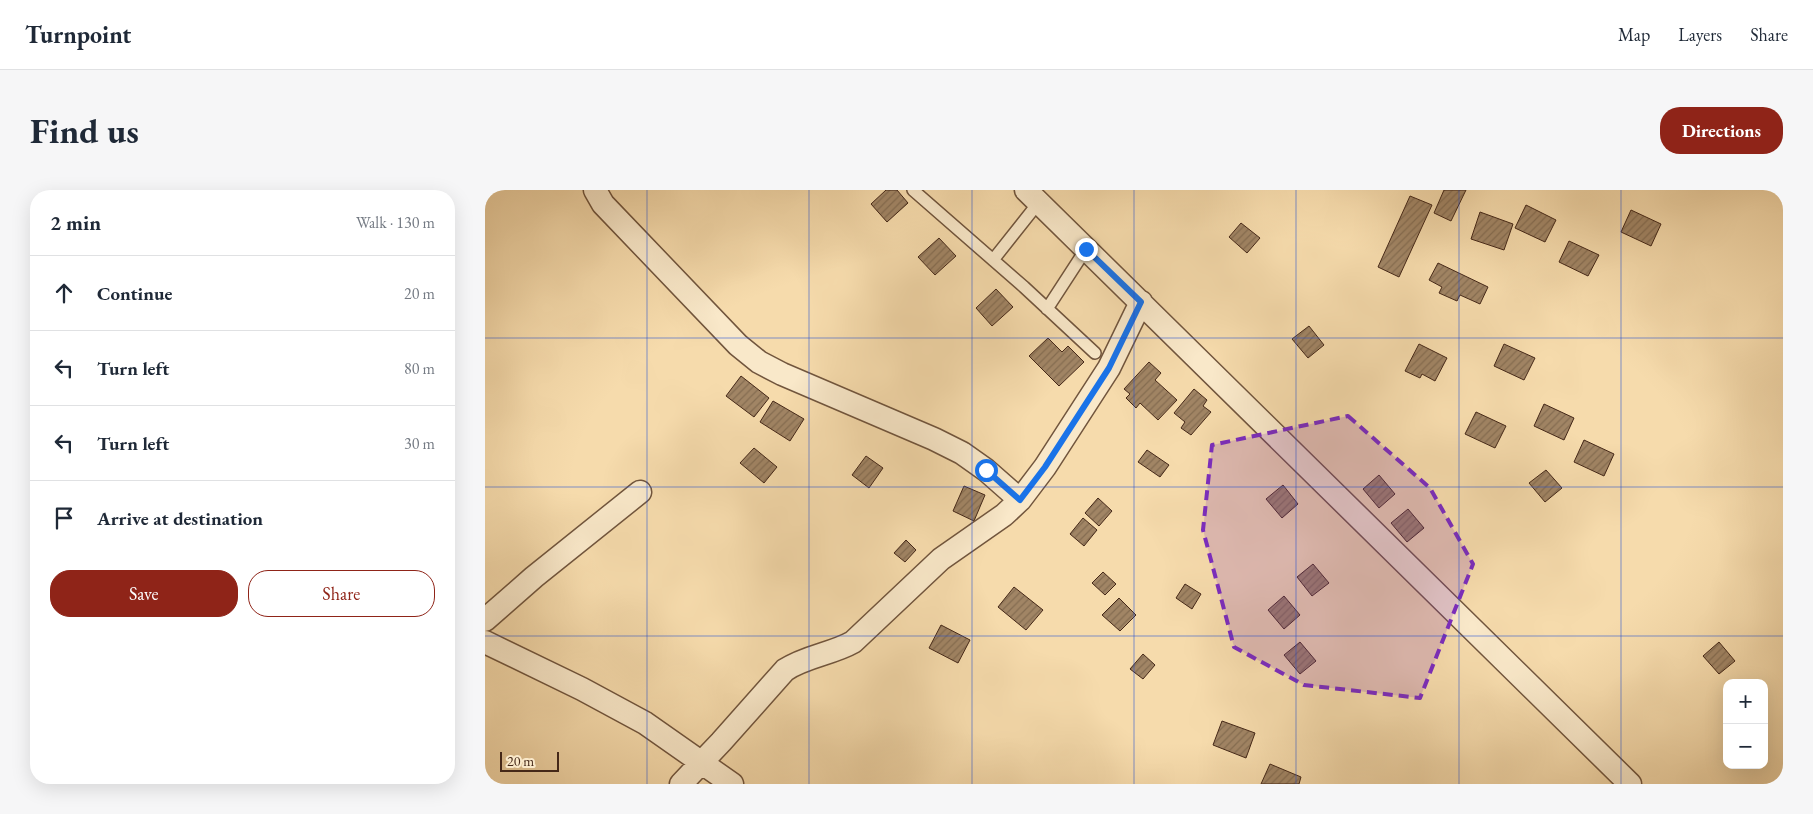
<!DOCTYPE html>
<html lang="en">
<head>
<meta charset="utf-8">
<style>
  :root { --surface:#fff; --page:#f6f6f7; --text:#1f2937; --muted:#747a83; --line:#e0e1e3; --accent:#8f2418 }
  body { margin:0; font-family:"EB Garamond",serif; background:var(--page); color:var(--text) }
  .controls { position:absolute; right:15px; bottom:15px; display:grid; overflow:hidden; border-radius:10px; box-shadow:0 5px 20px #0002 }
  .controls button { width:45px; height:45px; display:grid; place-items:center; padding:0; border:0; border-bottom:1px solid var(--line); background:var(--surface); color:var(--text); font:25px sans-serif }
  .scale { position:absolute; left:15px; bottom:12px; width:59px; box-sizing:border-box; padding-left:5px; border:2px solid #452818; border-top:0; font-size:14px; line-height:18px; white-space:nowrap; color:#452818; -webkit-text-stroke:4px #f9e8c9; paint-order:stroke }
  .stop { position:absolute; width:15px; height:15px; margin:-11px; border:4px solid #1a73e8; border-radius:50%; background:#fff }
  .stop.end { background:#1a73e8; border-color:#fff; box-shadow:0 1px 5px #0008 }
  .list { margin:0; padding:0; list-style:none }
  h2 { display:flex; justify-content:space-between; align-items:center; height:65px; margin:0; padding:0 20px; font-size:21px }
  h2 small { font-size:16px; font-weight:400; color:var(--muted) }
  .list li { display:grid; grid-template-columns:32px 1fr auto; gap:15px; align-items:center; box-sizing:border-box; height:75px; padding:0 20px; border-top:1px solid var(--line) }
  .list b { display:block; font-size:19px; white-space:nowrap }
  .list em { font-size:16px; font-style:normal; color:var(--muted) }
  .actions { display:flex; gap:10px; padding:15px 20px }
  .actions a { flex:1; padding:11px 0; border:1px solid var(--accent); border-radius:20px; text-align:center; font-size:18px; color:var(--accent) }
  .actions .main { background:var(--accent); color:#fff }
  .icon { flex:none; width:28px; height:28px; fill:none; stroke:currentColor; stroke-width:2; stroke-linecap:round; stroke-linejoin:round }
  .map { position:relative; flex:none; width:1298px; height:594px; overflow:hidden; border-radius:20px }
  header { display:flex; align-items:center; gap:30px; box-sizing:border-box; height:70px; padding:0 25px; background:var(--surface); border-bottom:1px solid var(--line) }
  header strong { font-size:24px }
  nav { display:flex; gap:28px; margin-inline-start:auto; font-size:18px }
  .intro { display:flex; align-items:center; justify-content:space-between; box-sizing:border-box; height:120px; padding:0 30px }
  h1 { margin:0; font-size:35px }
  .button { padding:12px 22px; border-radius:20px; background:var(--accent); color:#fff; font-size:18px; font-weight:700 }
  main { display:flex; gap:30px; padding:0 30px }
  aside { flex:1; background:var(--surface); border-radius:20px; box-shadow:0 5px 20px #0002 }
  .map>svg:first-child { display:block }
  .building { fill:url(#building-hatch); stroke:#452818 }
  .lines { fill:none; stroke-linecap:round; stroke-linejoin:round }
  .service-casing { stroke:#71553d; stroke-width:14 }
  .minor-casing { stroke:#71553d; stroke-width:25 }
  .service { stroke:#f9e8c9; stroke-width:11 }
  .minor { stroke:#f9e8c9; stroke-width:22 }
  .route { stroke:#1a73e8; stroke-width:6 }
  .marked { fill:#7b2cbf; fill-opacity:0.2; stroke:#7b2cbf; stroke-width:4; stroke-dasharray:10 6; stroke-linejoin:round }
  .grid { fill:none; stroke:#1d4ed8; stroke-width:1; stroke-opacity:0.55 }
</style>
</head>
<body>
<header>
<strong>Turnpoint</strong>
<nav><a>Map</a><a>Layers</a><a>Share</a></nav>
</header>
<div class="intro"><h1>Find us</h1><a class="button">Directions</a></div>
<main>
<aside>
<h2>2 min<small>Walk · 130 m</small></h2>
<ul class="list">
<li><svg class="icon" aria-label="ahead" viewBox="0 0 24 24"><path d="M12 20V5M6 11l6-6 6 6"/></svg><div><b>Continue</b></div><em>20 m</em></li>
<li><svg class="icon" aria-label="left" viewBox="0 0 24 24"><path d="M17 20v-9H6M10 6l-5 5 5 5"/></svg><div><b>Turn left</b></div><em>80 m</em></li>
<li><svg class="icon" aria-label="left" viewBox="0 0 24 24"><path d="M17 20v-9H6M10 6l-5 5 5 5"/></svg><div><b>Turn left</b></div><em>30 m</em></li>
<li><svg class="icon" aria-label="arrive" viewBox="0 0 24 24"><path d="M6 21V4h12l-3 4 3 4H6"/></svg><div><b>Arrive at destination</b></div></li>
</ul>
<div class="actions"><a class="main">Save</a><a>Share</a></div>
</aside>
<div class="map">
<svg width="1298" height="594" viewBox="0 0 1298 594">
  <defs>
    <pattern id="building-hatch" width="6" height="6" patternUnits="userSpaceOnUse" patternTransform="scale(1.25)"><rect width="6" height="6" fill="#a18565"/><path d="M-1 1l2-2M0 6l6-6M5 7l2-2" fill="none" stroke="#856d52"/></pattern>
  </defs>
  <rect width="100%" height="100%" fill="#f6dbac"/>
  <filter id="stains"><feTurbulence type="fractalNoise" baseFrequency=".004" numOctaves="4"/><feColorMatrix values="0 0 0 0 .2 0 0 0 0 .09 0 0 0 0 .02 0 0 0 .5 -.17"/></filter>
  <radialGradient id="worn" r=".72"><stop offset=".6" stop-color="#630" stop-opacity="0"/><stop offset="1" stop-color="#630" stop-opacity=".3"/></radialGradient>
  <path class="building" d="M401,0H412L423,13L402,32L386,14Z
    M959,0H981L966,31L949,23Z
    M925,6L947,15L914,87L893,77Z
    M1041,15L1071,30L1060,52L1030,38Z
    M1146,20L1176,34L1166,56L1136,42Z
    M995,22L1028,34L1019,60L986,49Z
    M756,33L775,48L762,63L744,47Z
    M454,48L471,66L450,85L433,67Z
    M1084,51L1114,65L1103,86L1074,72Z
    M953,73L1003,97L995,114L975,105L972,111L954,103L957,97L944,90Z
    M511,99L528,117L507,136L491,118Z
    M824,136L839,155L823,168L807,149Z
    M563,148L577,162L583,156L599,172L574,196L544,166Z
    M934,154L962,168L950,191L937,184L935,188L920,181Z
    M1019,154L1050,168L1039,190L1009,176Z
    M664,172L676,183L670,190L692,210L673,230L655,213L651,218L641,208L645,204L639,199Z
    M256,186L284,208L269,227L241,206Z
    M709,199L722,210L718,216L726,222L706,245L696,238L700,232L689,223Z
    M288,211L319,229L305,251L275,232Z
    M1059,214L1089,228L1079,250L1049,236Z
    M991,222L1021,236L1010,258L980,244Z
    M1099,250L1129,264L1119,286L1089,272Z
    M269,258L292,277L279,293L255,273Z
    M662,260L684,275L675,287L653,272Z
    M381,266L398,278L384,298L367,285Z
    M1061,280L1077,298L1060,312L1044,293Z
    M894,285L910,304L894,318L878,299Z
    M798,295L813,314L797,328L781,309Z
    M479,296L500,305L489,331L468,321Z
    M613,308L627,321L614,336L600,323Z
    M923,319L939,338L922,352L906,333Z
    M598,328L612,340L599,356L585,344Z
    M421,350L431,360L420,372L409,363Z
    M828,374L844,393L827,406L812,387Z
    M618,382L631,394L620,405L607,393Z
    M700,394L716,404L707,419L691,408Z
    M529,397L558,420L541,440L513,417Z
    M799,406L815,425L799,439L783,420Z
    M634,408L651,425L635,441L617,425Z
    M456,435L485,450L473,473L444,458Z
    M815,452L831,471L815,484L799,465Z
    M1234,452L1250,471L1234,484L1218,466Z
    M658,464L670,475L658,489L645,479Z
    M737,531L770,543L761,568L728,555Z
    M785,574L816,587L814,594H776Z"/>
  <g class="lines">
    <g class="service-casing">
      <path id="service" d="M428,0L539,97L610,163
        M508,70L554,12
        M562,119L601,59"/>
    </g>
    <g class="minor-casing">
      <path id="minor" d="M110,0L118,14L253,155L274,172L297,184L449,249L477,263L501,280L535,310
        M541,0L1145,594
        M0,430L49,387L155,302
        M0,452L97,499L160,533L247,594
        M196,594L236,552L300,480C321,466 347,464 368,452L456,369L519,325L535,310L560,277L624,178L656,112"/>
    </g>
    <use href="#service" class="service"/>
    <use href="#minor" class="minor"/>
  </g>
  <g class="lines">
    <path class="route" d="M501,280L535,310L560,277L624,178L656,112L601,59"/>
  </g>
  <path class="marked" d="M863,226L945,298L988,374L935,508L819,495L749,457L718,340L727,255Z"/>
  <path class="grid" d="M162,0V594M324,0V594M487,0V594M649,0V594M811,0V594M974,0V594M1136,0V594M0,148H1298M0,297H1298M0,446H1298"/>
  <rect width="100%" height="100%" filter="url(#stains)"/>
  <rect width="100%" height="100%" fill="url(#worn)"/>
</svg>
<div class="controls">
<button>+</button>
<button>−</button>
</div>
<div class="scale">20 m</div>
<div class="stop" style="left:501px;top:280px"></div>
<div class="stop end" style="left:601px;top:59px"></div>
</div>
</main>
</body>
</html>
